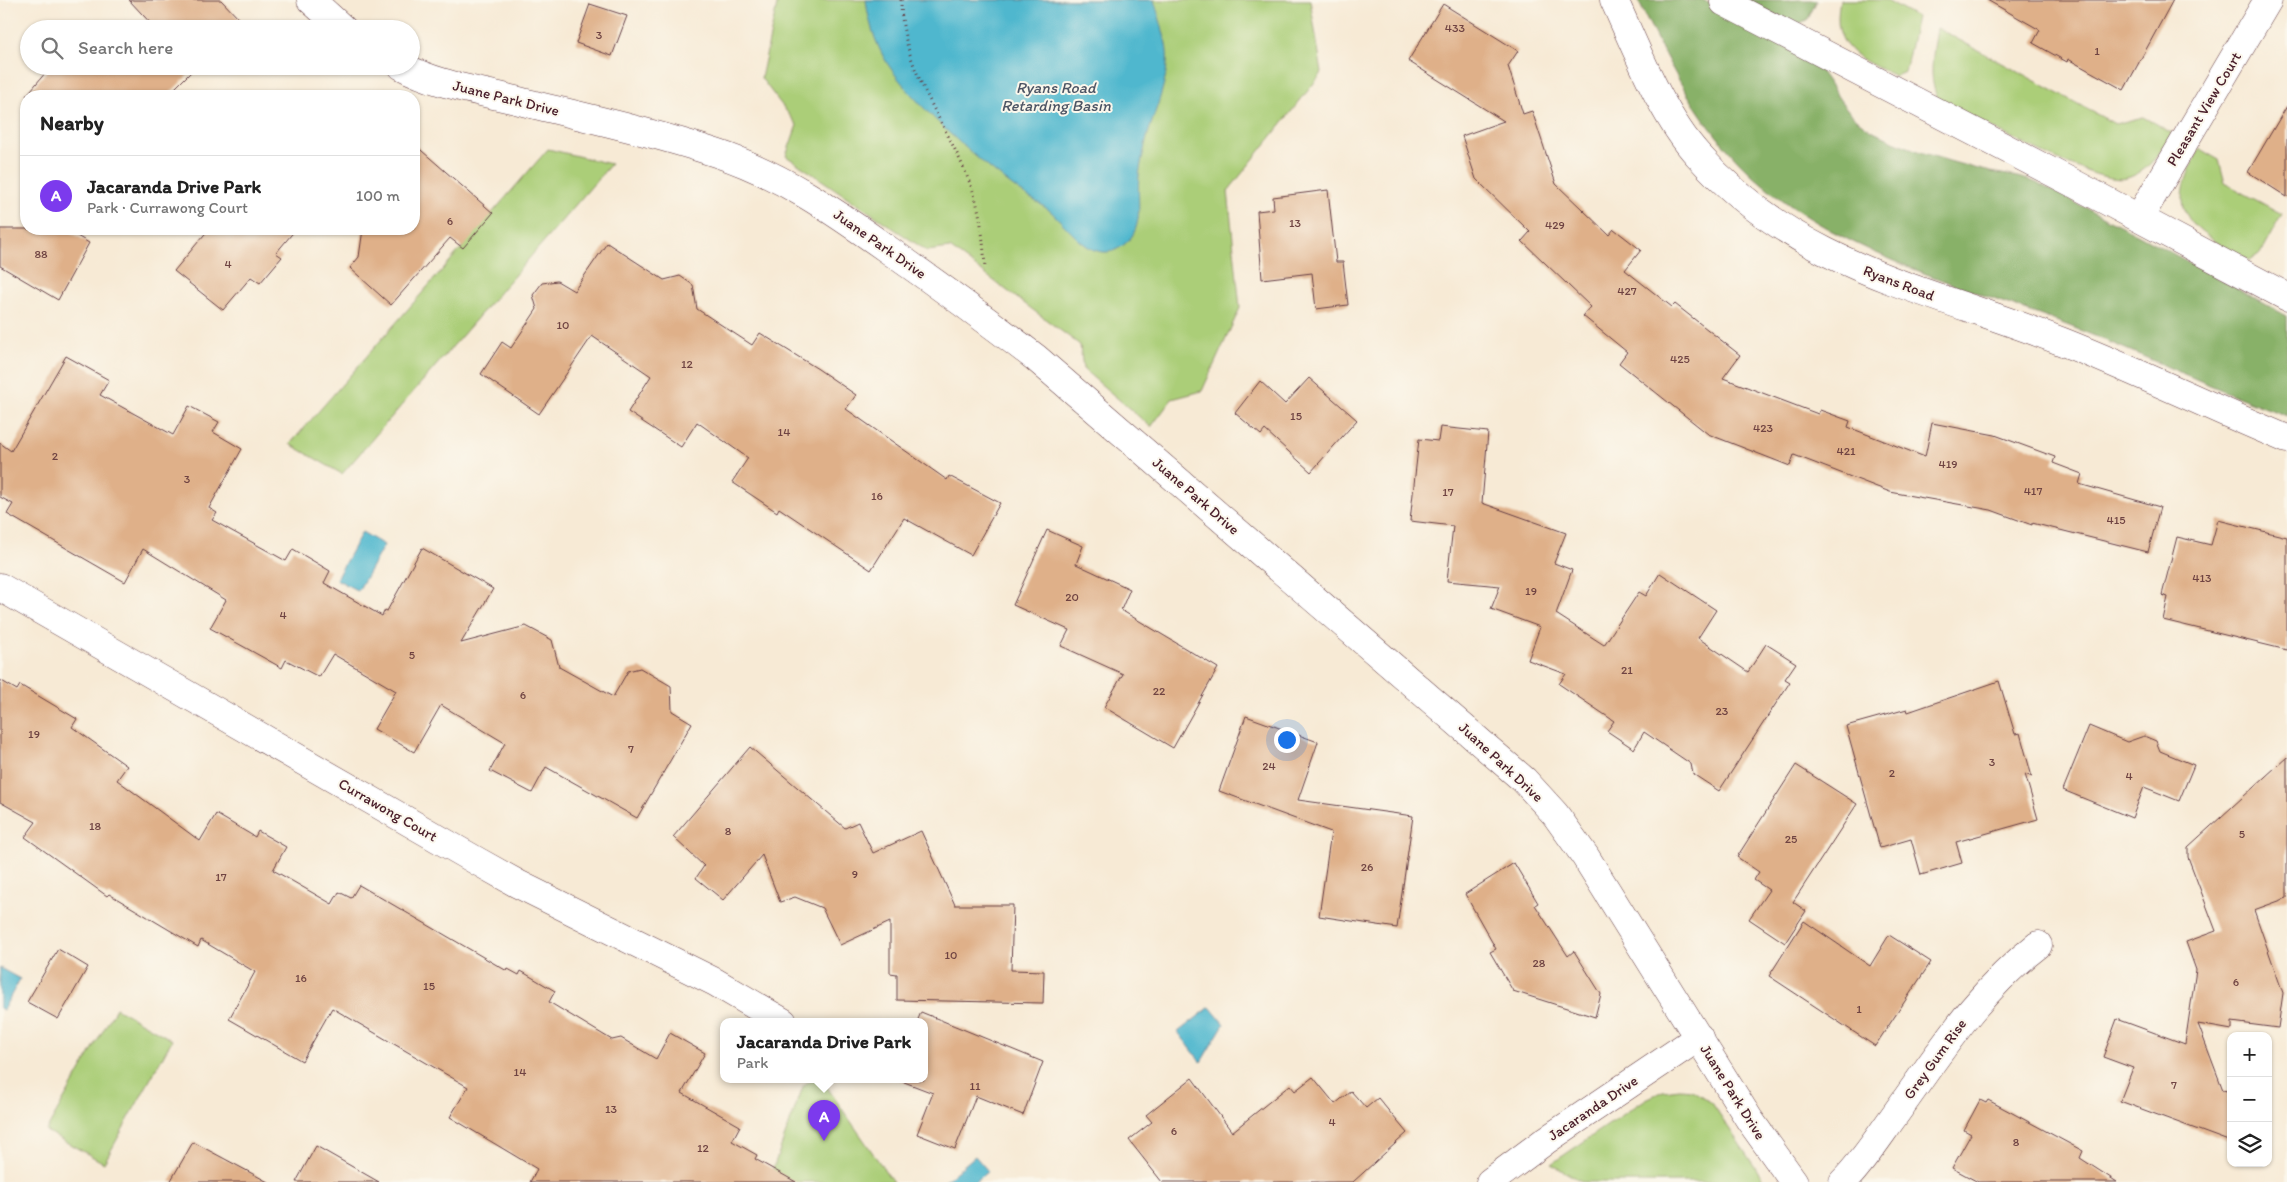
<!DOCTYPE html>
<html lang="en">
<head>
<meta charset="utf-8">
<style>
  :root { --surface:#fff; --page:#f2f2f2; --text:#222; --muted:#767676; --line:#e0e0e0; --accent:#7c3aed }
  body { margin:0; font-family:Itim,sans-serif; background:var(--page); color:var(--text) }
  .controls { position:absolute; right:15px; bottom:15px; display:grid; overflow:hidden; border-radius:10px; box-shadow:0 1px 4px #0004 }
  .controls button { width:45px; height:45px; display:grid; place-items:center; padding:0; border:0; border-bottom:1px solid var(--line); background:var(--surface); color:var(--text); font:25px sans-serif }
  .you { position:absolute; left:1286px; top:739px; width:18px; height:18px; margin:-12px; border:4px solid #fff; border-radius:50%; background:#1a73e8; box-shadow:0 0 0 8px #1a73e833 }
  .badge { display:grid; place-items:center; width:32px; height:32px; border-radius:50%; background:var(--accent); color:#fff; font-size:16px; font-weight:700 }
  .pin { position:absolute; translate:-50% -41px; filter:drop-shadow(0 1px 2px #0008) }
  .pin::after { content:''; position:absolute; top:26px; width:18px; height:15px; background:inherit; clip-path:polygon(0 0,100% 0,50% 100%) }
  .popup { position:absolute; left:720px; top:1018px; width:208px; height:65px; box-sizing:border-box; display:grid; place-content:center; border-radius:10px; background:var(--surface); filter:drop-shadow(0 1px 4px #0005); font-size:16px; white-space:nowrap; color:var(--muted) }
  .popup b { font-size:19px; color:var(--text) }
  .popup::after { content:''; position:absolute; left:50%; top:100%; margin-left:-10px; border:10px solid transparent; border-top-color:var(--surface) }
  .list { margin:0; padding:0; list-style:none }
  h2 { display:flex; justify-content:space-between; align-items:center; height:65px; margin:0; padding:0 20px; font-size:21px }
  h2 small { font-size:16px; font-weight:400; color:var(--muted) }
  .list li { display:grid; grid-template-columns:32px 1fr auto; gap:15px; align-items:center; box-sizing:border-box; height:80px; padding:0 20px; border-top:1px solid var(--line) }
  .list b { display:block; font-size:19px; white-space:nowrap }
  .list p { margin:0; font-size:16px; white-space:nowrap; color:var(--muted) }
  .list em { font-size:16px; font-style:normal; color:var(--muted) }
  .icon { flex:none; width:28px; height:28px; fill:none; stroke:currentColor; stroke-width:2; stroke-linecap:round; stroke-linejoin:round }
  .map { position:relative; flex:none; width:2287px; height:1182px; overflow:hidden }
  .search { position:absolute; background:var(--surface); box-shadow:0 1px 4px #0004; left:20px; top:20px; width:400px; height:55px; display:flex; align-items:center; gap:12px; box-sizing:border-box; padding:0 18px; border-radius:28px; color:var(--muted); font-size:19px }
  .panel { position:absolute; background:var(--surface); box-shadow:0 1px 4px #0004; left:20px; top:90px; width:400px; height:145px; border-radius:20px }
  .map>svg:first-child { display:block }
  .green { fill:#abce78; stroke:#7a7652 }
  .forest { fill:#88b168; stroke:#69684a }
  .water { fill:#50b7ce; stroke:#4d6b7c }
  .building { fill:#dfb089 }
  .lines { fill:none; stroke-linecap:round; stroke-linejoin:round }
  .minor-casing { stroke:#643d44; stroke-width:29 }
  .major-casing { stroke:#643d44; stroke-width:29 }
  .path { stroke:#643d44; stroke-width:3; stroke-dasharray:1 4; stroke-linecap:butt }
  .minor { stroke:#fff; stroke-width:28 }
  .major { stroke:#fff; stroke-width:28 }
  .labels { text-anchor:middle; dominant-baseline:central; stroke-width:4; stroke-linejoin:round; paint-order:stroke }
  .number-label { font-size:12px; fill:#6f4342 }
  .street-label { font-size:15px; fill:#4a1f2b; stroke:#fbf7ec }
  .water-label { font-size:16px; font-style:italic; fill:#4c5464; stroke:#fbf7ec }
</style>
</head>
<body>
<div class="map">
<svg width="2287" height="1182" viewBox="0 0 2287 1182">
  <rect width="100%" height="100%" fill="#fbf7ec"/>
  <filter id="ink" filterUnits="userSpaceOnUse"><feTurbulence type="fractalNoise" baseFrequency=".02" numOctaves="2"/><feDisplacementMap in="SourceGraphic" scale="10" xChannelSelector="R" yChannelSelector="G"/><feConvolveMatrix kernelMatrix="1 2 1 2 8 2 1 2 1" color-interpolation-filters="sRGB"/></filter>
  <filter id="wash" filterUnits="userSpaceOnUse"><feTurbulence type="fractalNoise" baseFrequency=".0096" numOctaves="4" result="noise"/><feDisplacementMap in="SourceGraphic" scale="20" xChannelSelector="R" yChannelSelector="G"/><feGaussianBlur stdDeviation="1.12" result="paint"/><feColorMatrix in="noise" values="0 0 0 0 0 0 0 0 0 0 0 0 0 0 0 0 0 1.4 0 .05"/><feComposite in="paint" operator="in"/></filter>
  <g filter="url(#wash)">
    <rect width="100%" height="100%" fill="#f7ead5"/>
    <path class="green" d="M778,0H1310L1322,73L1228,191L1240,308L1202,391L1172,399L1151,427L1083,369L1080,345L950,248L927,251L786,156L797,125L761,78Z
      M1840,0H1887L1917,17L1905,72L1895,76C1859,58 1830,49 1840,0Z
      M1937,28L2115,124L2143,117L2172,133C2160,152 2150,171 2127,178C2095,187 1973,117 1938,99C1927,77 1934,51 1937,28Z
      M548,149L611,164L342,474L290,444Z
      M2200,149L2219,160L2225,183L2282,214L2260,254L2250,261C2194,230 2161,218 2200,149Z
      M116,1008L172,1040L104,1163L46,1131Z
      M815,1080H822L893,1182H768L804,1084Z
      M1680,1089L1692,1090L1712,1103L1765,1182H1583L1551,1164L1646,1099L1663,1091Z"/>
    <path class="forest" d="M1638,0H1703L1811,61C1830,79 1838,104 1859,121C1888,145 1953,163 1991,172C2007,175 2023,177 2039,184L2139,235L2287,316V416C2214,389 2144,355 2072,327C1963,286 1821,248 1740,163C1695,116 1665,58 1638,0Z
      M1736,0H1817L1808,19L1797,25Z"/>
    <path class="water" d="M866,0H1154C1159,17 1165,34 1167,51C1170,83 1150,119 1144,150C1142,159 1140,167 1139,176C1136,201 1147,232 1119,248C1111,253 1103,253 1094,250C1078,243 1063,222 1049,210C1037,201 1023,195 1011,185C973,156 922,111 894,73C878,52 869,26 866,0Z
      M362,532L384,545L358,591L336,579Z
      M0,968L20,979L3,1010L0,1008Z
      M1210,1007L1224,1024L1201,1062L1178,1032Z
      M975,1156L988,1171L975,1182H944Z"/>
    <g id="blocks">
      <path class="building" d="M129,0H221L241,21L234,29H156Z
        M1987,0H2173L2124,90L2068,59L2067,62L2033,43L2040,30Z
        M590,4L627,16L612,56L576,43Z
        M1443,4L1518,51L1508,66L1523,114L1532,111L1556,184L1609,235L1614,229L1641,250L1625,270L1672,307L1675,304L1740,355L1723,378L1818,414L1820,410L1850,421L1848,427L1925,457L1932,423L1995,435L2055,457L2053,463L2082,474L2079,484L2160,507L2148,552L2032,523V525L1991,510L1890,492L1794,455L1790,466L1708,434L1619,363L1627,352L1583,316L1591,307L1522,241L1530,232L1476,179L1462,136L1504,121L1408,61Z
        M51,66H197L167,96H26Z
        M2287,106V197L2248,172Z
        M414,144L493,213L463,248L450,238L391,305L350,268L359,257L363,229H414Z
        M1328,190L1336,262H1343L1348,305L1316,309L1312,273L1262,279L1257,211L1274,209L1273,197Z
        M0,229H65L89,243L58,300L0,266Z
        M209,229H296L276,253L282,257L260,283L251,277L223,310L174,271Z
        M607,243L664,280L680,276L693,285L697,309L752,345L760,333L818,369L856,395L846,409L947,480L949,476L1000,503L971,555L904,518L871,570L779,508L777,512L732,482L748,458L697,422L681,447L628,412L651,376L592,336L539,414L481,374L502,342L511,348L537,309L533,295L542,283L557,281L574,291Z
        M66,356L109,380L100,395L173,435L189,406L219,422L213,432L242,449L209,508L217,513L212,520L286,561L293,549L330,571L324,583L382,616L385,610L387,611L422,548L493,589L461,643L526,626L552,640L559,667L613,697L628,671L640,668L671,686L672,711L692,723L637,818L546,767L532,793L490,771L505,743L441,705L414,752L374,729L396,691L333,654L319,677L286,660L282,668L210,628L226,600L143,549L125,582L7,514L13,504L0,497V443L11,451Z
        M1309,378L1357,420L1311,472L1265,430L1261,435L1235,413L1260,381L1285,404Z
        M1440,427L1488,432L1482,503L1566,533L1554,563L1572,570L1556,614L1604,645L1639,592L1646,596L1660,573L1716,610L1698,638L1748,672L1766,644L1796,663L1785,679L1790,682L1719,791L1693,774L1691,764L1644,732L1634,749L1607,731L1614,721L1559,684L1566,674L1528,660L1540,627L1491,609L1500,586L1447,581L1453,526L1410,521L1419,439L1438,441Z
        M2218,520L2287,537V650L2163,620L2168,597L2162,595L2177,537L2211,545Z
        M1047,530L1083,546L1076,564L1130,589L1121,610L1218,668L1173,748L1104,707L1123,674L1061,646L1069,630L1013,605Z
        M0,680L17,690L20,685L77,719L72,727L127,766L117,780L200,841L216,814L255,837L258,831L286,847L273,870L332,904L339,892L351,898L359,885L507,971L508,969L519,975L521,971L555,991L549,1002L612,1040L621,1038L656,1059L670,1033L705,1053L682,1093L740,1126L732,1141L757,1155L755,1159L796,1182H530L537,1169L450,1117L468,1087L332,1008L302,1061L229,1019L255,972L201,940L198,947L109,894L107,896L25,837L36,822L0,802Z
        M1999,681L2015,734L2020,733L2032,777L2025,774L2038,819L1956,842L1962,863L1921,875L1911,839L1880,848L1846,726L1907,709L1908,712Z
        M1246,716L1318,742L1298,800L1413,816L1397,928L1319,916L1331,832L1219,791Z
        M2089,726L2127,742L2144,736L2156,741L2160,751L2194,765L2179,801L2144,787L2132,818L2063,790Z
        M750,747L845,828L858,822L873,853L921,831L955,905H1013L1011,970L1044,971L1043,1003L897,1000V974L890,973V922L840,945L822,908L795,897L780,902L762,855L723,900L696,878L704,866L673,837Z
        M2287,757V898L2254,910L2283,993L2278,1028L2232,1022V1030L2198,1024L2223,1090L2231,1092V1142L2120,1101L2133,1068L2103,1057L2117,1019L2185,1044L2196,970L2186,942L2216,931L2188,857V847Z
        M1796,765L1857,804L1793,902L1806,911L1785,943L1749,919L1769,890L1754,880L1759,872L1737,857Z
        M1514,863L1538,903L1535,905L1568,956L1574,951L1601,994L1595,1017L1513,991L1490,952L1496,949L1465,894Z
        M1804,921L1870,966L1889,935L1931,962L1875,1046L1769,976Z
        M58,949L88,967L58,1019L27,1002Z
        M921,1012L1043,1062L1023,1115L976,1096L955,1149L917,1134L933,1093L899,1080H924V1022H917Z
        M1313,1077L1335,1104L1351,1091L1366,1108L1378,1098L1407,1133L1353,1182H1162L1129,1140L1152,1122L1146,1115L1192,1078L1232,1132L1290,1085L1295,1091Z
        M1980,1100L1986,1103L1988,1100L2083,1151L2080,1158L2117,1182H1978L1952,1168L1971,1134L1964,1130Z
        M193,1142L268,1182H170Z
        M316,1146L379,1182H296Z"/>
    </g>
  </g>
  <g filter="url(#ink)">
    <use href="#blocks" fill-opacity="0" stroke="#643d44" stroke-width="1"/>
    <g class="lines">
      <g class="minor-casing">
        <path id="minor" d="M311,0L343,29
          M1724,2L2073,183L2287,297
          M402,66C435,84 475,90 511,99C579,116 649,131 716,153C781,174 835,212 890,251C940,286 988,321 1036,358L1524,780L1555,814L1585,856L1749,1119L1794,1182
          M2139,218L2268,0
          M0,587L477,861L518,884L715,982L783,1022
          M1490,1182L1545,1141L1699,1037
          M1843,1182C1862,1163 1878,1138 1894,1116C1939,1054 1976,993 2038,945"/>
      </g>
      <g class="major-casing">
        <path id="major" d="M1614,0C1636,48 1662,116 1698,155C1798,268 1930,289 2063,342C2139,372 2212,408 2287,439"/>
      </g>
      <path class="path" d="M901,0C901,69 945,119 969,181C981,208 983,238 985,267"/>
      <use href="#minor" class="minor"/>
      <use href="#major" class="major"/>
    </g>
  </g>
  <g class="labels">
    <g class="number-label">
      <text x="1455" y="28">433</text>
      <text x="599" y="35">3</text>
      <text x="2097" y="51">1</text>
      <text x="450" y="221">6</text>
      <text x="1295" y="223">13</text>
      <text x="1555" y="225">429</text>
      <text x="41" y="254">88</text>
      <text x="228" y="264">4</text>
      <text x="1627" y="291">427</text>
      <text x="563" y="325">10</text>
      <text x="1680" y="359">425</text>
      <text x="687" y="364">12</text>
      <text x="1296" y="416">15</text>
      <text x="1763" y="428">423</text>
      <text x="784" y="432">14</text>
      <text x="1846" y="451">421</text>
      <text x="55" y="456">2</text>
      <text x="1948" y="464">419</text>
      <text x="187" y="479">3</text>
      <text x="2033" y="491">417</text>
      <text x="1448" y="492">17</text>
      <text x="877" y="496">16</text>
      <text x="2116" y="520">415</text>
      <text x="2202" y="578">413</text>
      <text x="1531" y="591">19</text>
      <text x="1072" y="597">20</text>
      <text x="283" y="615">4</text>
      <text x="412" y="655">5</text>
      <text x="1627" y="670">21</text>
      <text x="1159" y="691">22</text>
      <text x="523" y="695">6</text>
      <text x="1722" y="711">23</text>
      <text x="34" y="734">19</text>
      <text x="631" y="749">7</text>
      <text x="1992" y="762">3</text>
      <text x="1269" y="766">24</text>
      <text x="1892" y="773">2</text>
      <text x="2129" y="776">4</text>
      <text x="95" y="826">18</text>
      <text x="728" y="831">8</text>
      <text x="2242" y="834">5</text>
      <text x="1791" y="839">25</text>
      <text x="1367" y="867">26</text>
      <text x="855" y="874">9</text>
      <text x="221" y="877">17</text>
      <text x="951" y="955">10</text>
      <text x="1539" y="963">28</text>
      <text x="301" y="978">16</text>
      <text x="2236" y="982">6</text>
      <text x="429" y="986">15</text>
      <text x="1859" y="1009">1</text>
      <text x="520" y="1072">14</text>
      <text x="2174" y="1085">7</text>
      <text x="975" y="1086">11</text>
      <text x="611" y="1109">13</text>
      <text x="1332" y="1122">4</text>
      <text x="1174" y="1131">6</text>
      <text x="2016" y="1142">8</text>
      <text x="703" y="1148">12</text>
    </g>
    <g class="street-label">
      <text transform="translate(506 98) rotate(14)">Juane Park Drive</text>
      <text transform="translate(2204 109) rotate(-59)">Pleasant View Court</text>
      <text transform="translate(880 244) rotate(35)">Juane Park Drive</text>
      <text transform="translate(1899 283) rotate(21)">Ryans Road</text>
      <text transform="translate(1196 496) rotate(41)">Juane Park Drive</text>
      <text transform="translate(1501 762) rotate(43)">Juane Park Drive</text>
      <text transform="translate(388 810) rotate(30)">Currawong Court</text>
      <text transform="translate(1935 1059) rotate(-54)">Grey Gum Rise</text>
      <text transform="translate(1733 1092) rotate(58)">Juane Park Drive</text>
      <text transform="translate(1593 1108) rotate(-34)">Jacaranda Drive</text>
    </g>
    <g class="water-label">
      <text x="1056" y="87">Ryans Road<tspan x="1056" dy="18">Retarding Basin</tspan></text>
    </g>
  </g>
</svg>
<div class="controls">
<button>+</button>
<button>−</button>
<button><svg class="icon" aria-label="layers" viewBox="0 0 24 24"><path d="M12 4l9 5-9 5-9-5zM3 14l9 5 9-5"/></svg></button>
</div>
<div class="you"></div>
<div class="pin badge" style="left:824px;top:1141px">A</div>
<div class="popup"><b>Jacaranda Drive Park</b>Park</div>
<div class="search"><svg class="icon" aria-label="search" viewBox="0 0 24 24"><circle cx="10" cy="10" r="6"/><path d="M15 15l6 6"/></svg>Search here</div>
<section class="panel">
<h2>Nearby<small></small></h2>
<ul class="list">
<li><span class="badge">A</span><div><b>Jacaranda Drive Park</b><p>Park · Currawong Court</p></div><em>100 m</em></li>
</ul>
</section>
</div>
</body>
</html>
